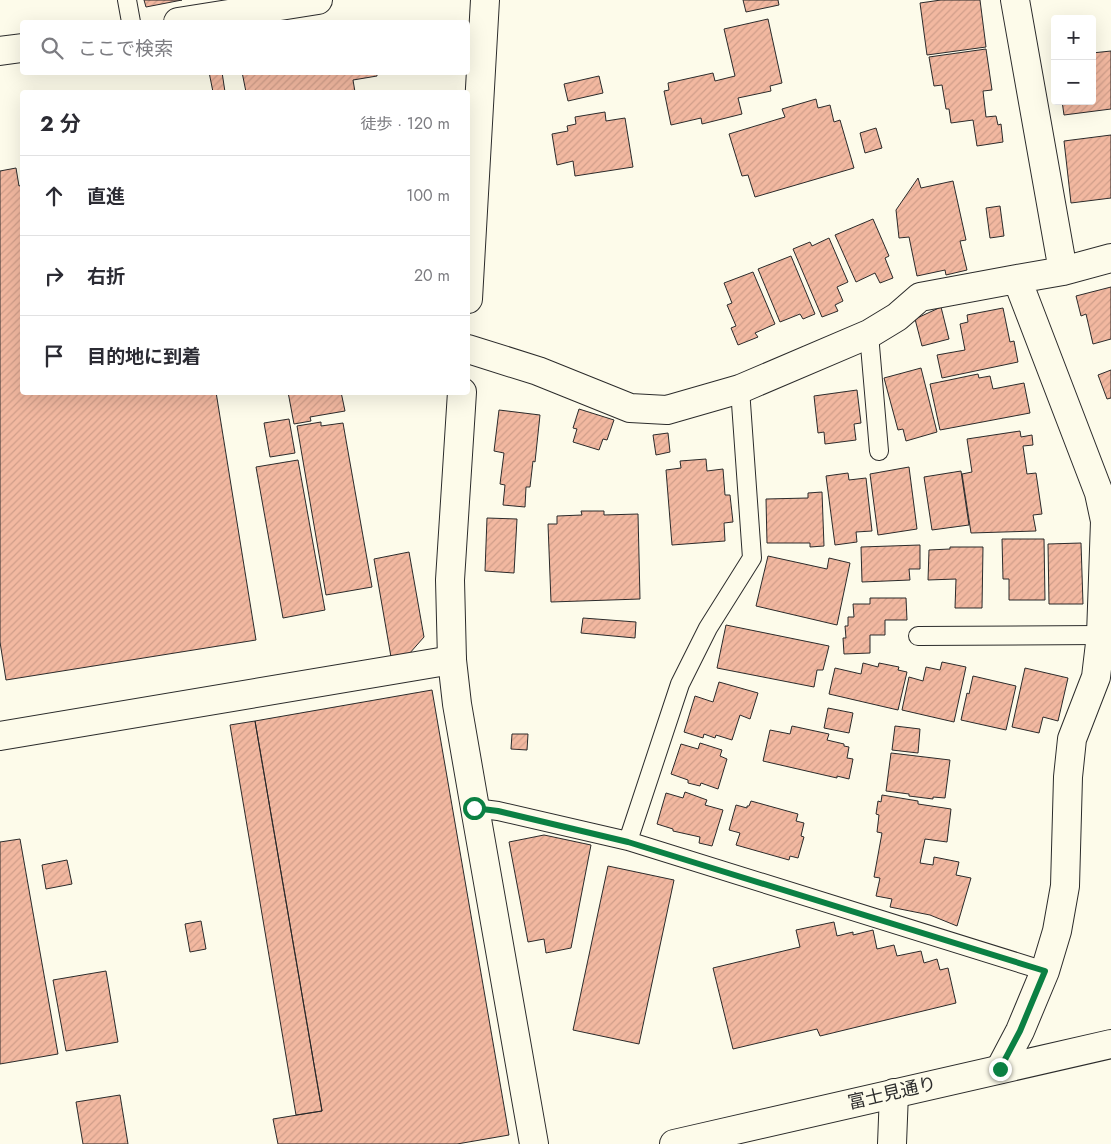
<!DOCTYPE html>
<html lang="ja">
<head>
<meta charset="utf-8">
<style>
  :root { --surface:#fff; --page:#f2f2f3; --text:#2b2b33; --muted:#7c7c81; --line:#e1e1e2 }
  body { margin:0; font-family:Jost,"Noto Sans JP",sans-serif; background:var(--page); color:var(--text) }
  .controls { position:absolute; right:15px; top:15px; display:grid; overflow:hidden; border-radius:5px; box-shadow:0 5px 20px #0002 }
  .controls button { width:45px; height:45px; display:grid; place-items:center; padding:0; border:0; border-bottom:1px solid var(--line); background:var(--surface); color:var(--text); font:25px sans-serif }
  .stop { position:absolute; width:15px; height:15px; margin:-11px; border:4px solid #0b8043; border-radius:50%; background:#fff }
  .stop.end { background:#0b8043; border-color:#fff; box-shadow:0 1px 5px #0008 }
  .list { margin:0; padding:0; list-style:none }
  h2 { display:flex; justify-content:space-between; align-items:center; height:65px; margin:0; padding:0 20px; font-size:21px }
  h2 small { font-size:16px; font-weight:400; color:var(--muted) }
  .list li { display:grid; grid-template-columns:32px 1fr auto; gap:15px; align-items:center; box-sizing:border-box; height:80px; padding:0 20px; border-top:1px solid var(--line) }
  .list b { display:block; font-size:19px; white-space:nowrap }
  .list em { font-size:16px; font-style:normal; color:var(--muted) }
  .icon { flex:none; width:28px; height:28px; fill:none; stroke:currentColor; stroke-width:2; stroke-linecap:round; stroke-linejoin:round }
  .map { position:relative; flex:none; width:1111px; height:1144px; overflow:hidden }
  .search { position:absolute; background:var(--surface); box-shadow:0 5px 20px #0002; left:20px; top:20px; width:450px; height:55px; display:flex; align-items:center; gap:12px; box-sizing:border-box; padding:0 18px; border-radius:5px; color:var(--muted); font-size:19px }
  .panel { position:absolute; background:var(--surface); box-shadow:0 5px 20px #0002; left:20px; top:90px; width:450px; height:305px; border-radius:5px }
  .map>svg:first-child { display:block }
  .building { fill:url(#building-hatch); stroke:#2b2b2b }
  .lines { fill:none; stroke-linecap:round; stroke-linejoin:round }
  .lane-casing { stroke:#2b2b2b; stroke-width:20 }
  .street-casing { stroke:#2b2b2b; stroke-width:30 }
  .secondary-casing { stroke:#2b2b2b; stroke-width:30 }
  .primary-casing { stroke:#2b2b2b; stroke-width:30 }
  .lane { stroke:#fdfbea; stroke-width:18 }
  .street { stroke:#fdfbea; stroke-width:28 }
  .secondary { stroke:#fdfbea; stroke-width:28 }
  .primary { stroke:#fdfbea; stroke-width:28 }
  .route { stroke:#0b8043; stroke-width:6 }
  .labels { text-anchor:middle; dominant-baseline:central; stroke-width:4; stroke-linejoin:round; paint-order:stroke }
  .street-label { font-size:18px; fill:#2b2b2b; stroke:#fdfbea }
</style>
</head>
<body>
<div class="map">
<svg width="1111" height="1144" viewBox="0 0 1111 1144">
  <defs>
    <pattern id="building-hatch" width="6" height="6" patternUnits="userSpaceOnUse" patternTransform="scale(1.25)"><rect width="6" height="6" fill="#f2b8a0"/><path d="M-1 1l2-2M0 6l6-6M5 7l2-2" fill="none" stroke="#d09e8a"/></pattern>
  </defs>
  <rect width="100%" height="100%" fill="#fdfbea"/>
  <path class="building" d="M144,0H182L146,7Z
    M743,0H778L779,5L746,12Z
    M941,0H980L986,47L927,55L920,3Z
    M768,19L782,83L770,86L771,91L738,98L742,114L702,124L701,118L671,125L664,91L669,90L668,83L713,73L715,81L735,76L724,29Z
    M986,49L992,90L983,91L986,117L996,116L998,125L1001,124L1003,142L977,146L973,120L951,123L949,109H946L942,85L934,86L929,57Z
    M1111,51V109L1064,115L1062,101H1092V53Z
    M209,72H222L225,92H213Z
    M242,72H377V76L353,80L355,92H246Z
    M599,76L603,93L568,101L564,84Z
    M816,99L818,108L830,105L834,122L840,120L854,168L755,197L748,175L742,176L729,134L785,117L782,109Z
    M605,112L606,121L625,118L633,167L575,176L573,161L557,165L552,134L568,131L567,126L576,124L575,117Z
    M876,128L882,148L865,153L860,133Z
    M1111,135V198L1071,203L1064,141Z
    M16,168L19,186L22,185V392H216L256,640L6,680L0,642V171Z
    M918,178L921,188L953,181L966,240L960,241L967,270L946,275L945,270L917,276L909,237L899,238L896,210Z
    M1000,206L1004,236L990,238L986,208Z
    M873,219L889,256L885,258L893,278L880,283L875,273L856,282L835,235Z
    M829,238L848,282L837,287L843,301L835,305L838,311L822,317L793,249L810,242L812,246Z
    M791,256L815,314L803,319L800,314L780,322L758,269Z
    M753,272L775,324L755,333L758,337L738,345L731,328L736,326L727,305L732,303L724,283Z
    M1111,287V339L1093,344L1086,314L1081,316L1076,296Z
    M941,307L949,339L922,346L915,319Z
    M1003,308L1010,342L1014,341L1018,362L942,378L937,355L965,350L960,324L968,322L967,315Z
    M921,368L937,432L906,441L903,429L898,430L884,378Z
    M1111,370V398L1107,399L1098,375Z
    M978,374L979,378L990,376L993,389L1024,383L1030,413L940,430L930,384Z
    M857,390L861,423L854,424L856,440L825,444L824,432L818,433L814,396Z
    M288,392H341L345,411L310,417L311,421L294,424Z
    M579,409L614,420L607,440L603,439L599,450L573,442L577,429L573,428Z
    M499,410L540,415L535,462L533,461L530,487H526L525,507L503,505L505,485L500,484L504,453L494,451Z
    M289,419L295,453L270,457L264,423Z
    M321,422V426L343,423L372,587L326,595L297,426Z
    M1020,431L1021,437L1032,435L1033,445L1023,446L1027,474L1036,473L1042,514L1033,515L1036,531L971,533L962,474L972,472L967,439Z
    M668,433L670,452L656,455L653,435Z
    M706,459L707,471L723,469L725,495H730L733,522L724,523L725,541L672,545L666,470L681,468L680,461Z
    M298,460L325,610L283,618L256,467Z
    M909,467L917,529L878,535L870,474Z
    M961,471L969,525L932,530L924,477Z
    M848,473L849,480L866,478L872,531L856,532L857,542L835,545L826,476Z
    M822,492L824,546L810,547V543H767L766,499L808,498V493Z
    M581,511H604V515L638,514L640,599L551,602L548,524H557V516L582,515Z
    M487,518L517,519L514,573L485,571Z
    M1002,539H1044L1045,600H1009V579H1003Z
    M1081,543L1083,604H1049L1048,544Z
    M920,545V569H909L910,580L862,582L861,547Z
    M950,547H983L982,608H955L956,579L928,580L929,550L950,549Z
    M409,552L424,637L409,654L391,657L374,559Z
    M768,556L827,569L829,558L850,563L837,625L756,606Z
    M870,598H906L907,620H885V635H870V653L844,654L843,638H846L845,626H848V617H854L853,604H870Z
    M583,618L636,622L635,638L581,633Z
    M726,625L829,646L823,670H817L814,687L717,668Z
    M942,662L966,667L954,722L902,710L909,677L923,681L926,667L940,670Z
    M863,663L878,667L879,663L899,667L898,670L907,672L898,710L829,694L835,668L861,674Z
    M1025,668L1068,678L1058,721L1043,717L1039,733L1012,727Z
    M973,676L1016,686L1006,730L961,720L967,693L969,694Z
    M719,682L758,693L750,719L740,715L732,740L716,735L715,738L704,734L703,738L684,732L695,696L713,702Z
    M432,690L509,1135L457,1144H278L273,1119L322,1111L255,721Z
    M828,708L853,713L849,733L824,728Z
    M255,721L322,1111L296,1115L230,725Z
    M792,726L829,734L827,740L844,744V746L849,747L847,758L853,759L849,779L837,776V778L763,761L770,730L790,734Z
    M895,726L920,729L918,753L892,750Z
    M512,734H528L527,750L511,749Z
    M700,743L722,750L720,756L727,759L718,789L701,783L700,786L688,783V780L671,774L681,744L698,749Z
    M891,753L950,760L945,798L933,797V799L909,796V794L886,791Z
    M685,792L707,800L705,805L723,810L712,846L699,843L700,837L673,831V829L657,824L666,793L683,798Z
    M882,795L918,801V804L951,809L947,842L925,839L920,863L933,865L934,857L959,862L956,875L971,878L957,926L930,915L890,907L892,899L876,896L880,878L874,877L882,833L877,832L879,815L876,814L878,801L881,802Z
    M751,801L798,814L796,821L804,823L801,836L804,837L798,858L790,856L789,860L736,845L740,833L729,830L736,805L747,808V806H749Z
    M544,835L591,845L571,948L546,953L544,939L528,942L509,842Z
    M20,839L58,1054L0,1064V842Z
    M67,860L72,884L46,889L42,865Z
    M608,866L674,880L639,1044L573,1030Z
    M201,921L206,949L190,952L185,924Z
    M834,922L837,936L853,932V935L873,930L877,949L894,945L897,956L921,951L924,963L937,959L940,970L948,968L956,1003L820,1036L817,1029L733,1049L713,968L800,947L796,930Z
    M106,971L118,1042L66,1051L53,980Z
    M120,1095L128,1144H83L76,1102Z"/>
  <g class="lines">
    <g class="lane-casing">
      <path id="lane" d="M127,0L131,22
        M869,334L879,451
        M918,636L1101,635
        M475,808L498,811L628,841L1045,971
        M628,841L680,684L708,628L752,558L740,389"/>
    </g>
    <g class="street-casing">
      <path id="street" d="M1015,0L1063,271L1111,258
        M178,22L318,0
        M0,51L22,48
        M468,349L538,371L630,408L667,410L740,389L869,334L897,317L920,297L1017,279
        M0,736L452,660
        M1000,1069L1020,1031L1045,971L1057,931L1065,886L1068,777L1072,739L1096,677L1101,635L1105,521L1099,493L1017,279L1063,271
        M892,1144L894,1093"/>
    </g>
    <g class="secondary-casing">
      <path id="secondary" d="M468,299L485,0
        M462,392L450,580L452,660L457,704L475,808L534,1144"/>
    </g>
    <g class="primary-casing">
      <path id="primary" d="M674,1144L1111,1044"/>
    </g>
    <use href="#lane" class="lane"/>
    <use href="#street" class="street"/>
    <use href="#secondary" class="secondary"/>
    <use href="#primary" class="primary"/>
  </g>
  <g class="lines">
    <path class="route" d="M474,808L498,811L628,842L1045,971L1020,1031L1000,1069"/>
  </g>
  <g class="labels">
    <g class="street-label">
      <text transform="translate(892 1093) rotate(-13)">富士見通り</text>
    </g>
  </g>
</svg>
<div class="controls">
<button>+</button>
<button>−</button>
</div>
<div class="stop" style="left:474px;top:808px"></div>
<div class="stop end" style="left:1000px;top:1069px"></div>
<div class="search"><svg class="icon" aria-label="search" viewBox="0 0 24 24"><circle cx="10" cy="10" r="6"/><path d="M15 15l6 6"/></svg>ここで検索</div>
<section class="panel">
<h2>2 分<small>徒歩 · 120 m</small></h2>
<ul class="list">
<li><svg class="icon" aria-label="ahead" viewBox="0 0 24 24"><path d="M12 20V5M6 11l6-6 6 6"/></svg><div><b>直進</b></div><em>100 m</em></li>
<li><svg class="icon" aria-label="right" viewBox="0 0 24 24"><path d="M7 20v-9h11M14 6l5 5-5 5"/></svg><div><b>右折</b></div><em>20 m</em></li>
<li><svg class="icon" aria-label="arrive" viewBox="0 0 24 24"><path d="M6 21V4h12l-3 4 3 4H6"/></svg><div><b>目的地に到着</b></div></li>
</ul>
</section>
</div>
</body>
</html>
